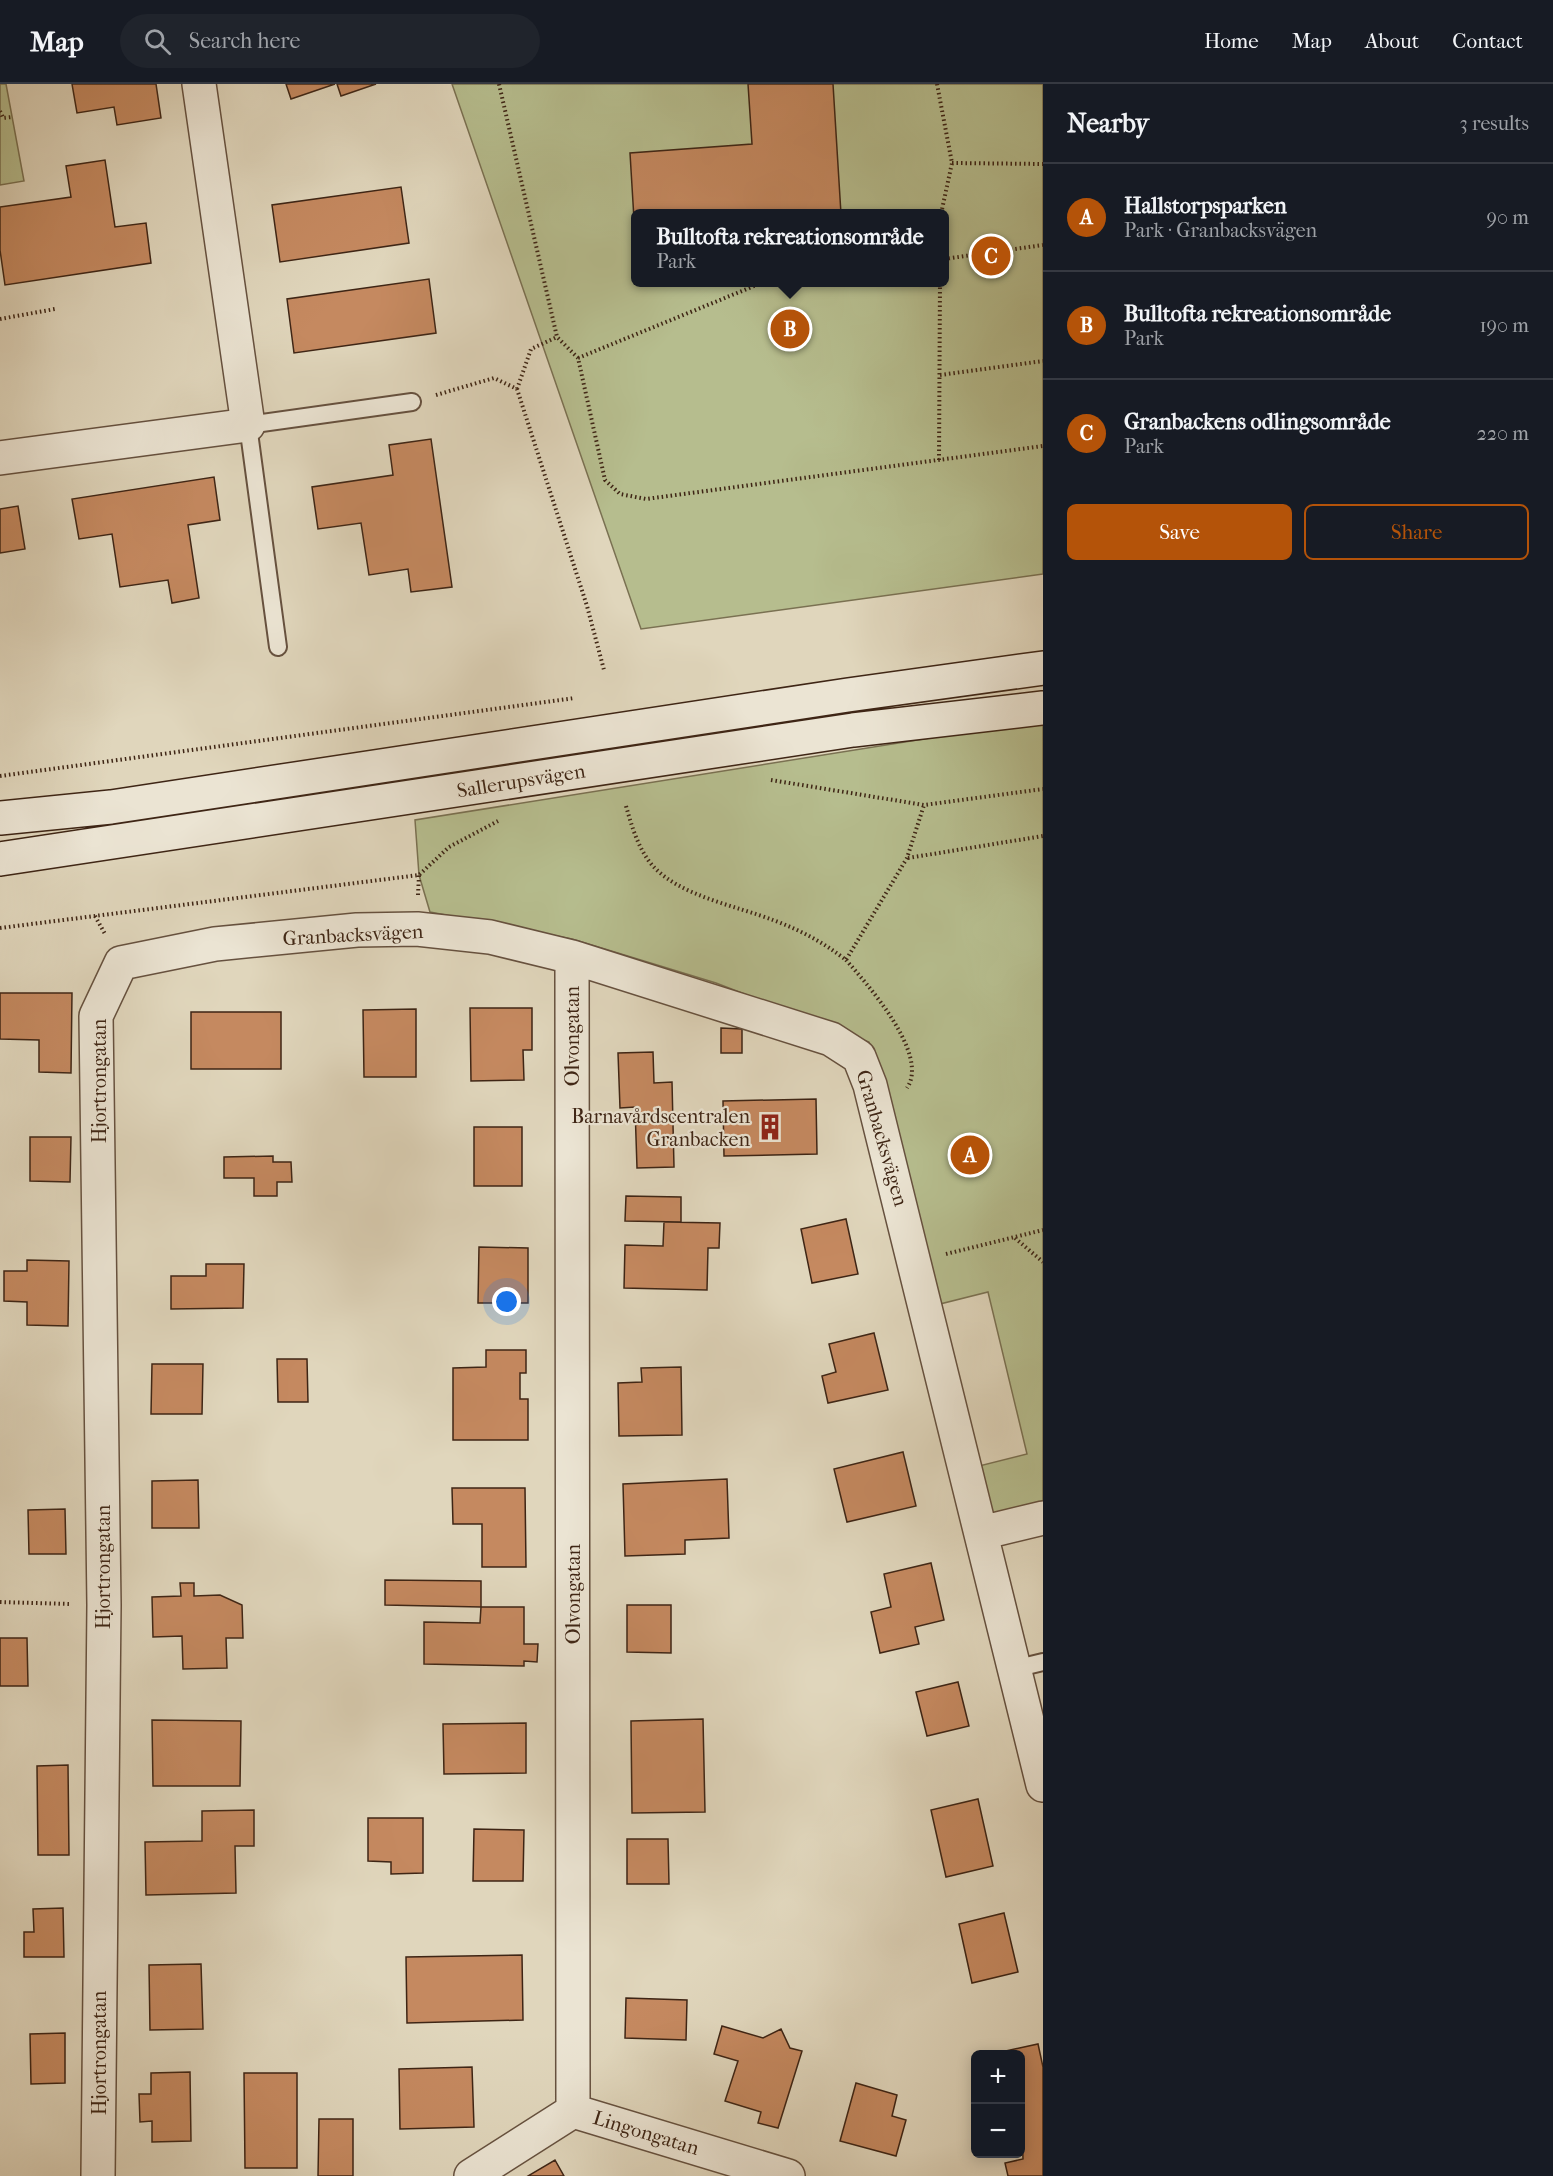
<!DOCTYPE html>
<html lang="en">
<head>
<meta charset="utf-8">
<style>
  :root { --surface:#171b24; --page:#20242c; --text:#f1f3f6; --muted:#9ea1a6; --line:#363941; --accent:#b45309 }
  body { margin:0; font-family:"IM FELL French Canon",serif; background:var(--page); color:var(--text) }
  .controls { position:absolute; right:18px; bottom:18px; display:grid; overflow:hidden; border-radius:9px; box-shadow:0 3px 15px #0003 }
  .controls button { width:54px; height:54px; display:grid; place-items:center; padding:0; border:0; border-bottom:2px solid var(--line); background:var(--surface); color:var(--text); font:30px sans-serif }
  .you { position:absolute; left:507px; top:1218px; width:21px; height:21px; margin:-15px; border:4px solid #fff; border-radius:50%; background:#1a73e8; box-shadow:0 0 0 9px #1a73e833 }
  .badge { display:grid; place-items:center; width:39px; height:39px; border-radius:50%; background:var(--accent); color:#fff; font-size:20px; font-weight:700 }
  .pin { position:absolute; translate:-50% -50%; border:3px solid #fff; box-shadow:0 2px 6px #0006 }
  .popup { position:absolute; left:631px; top:125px; width:318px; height:78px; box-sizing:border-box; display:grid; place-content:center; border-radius:9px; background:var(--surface); filter:drop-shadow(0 2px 4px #0005); font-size:20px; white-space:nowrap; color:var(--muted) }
  .popup b { font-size:22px; color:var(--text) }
  .popup::after { content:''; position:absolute; left:50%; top:100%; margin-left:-12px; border:12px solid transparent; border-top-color:var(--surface) }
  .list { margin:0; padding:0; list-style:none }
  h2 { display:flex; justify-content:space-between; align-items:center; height:78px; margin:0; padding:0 24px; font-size:26px }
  h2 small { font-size:20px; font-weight:400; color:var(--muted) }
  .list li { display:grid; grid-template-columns:39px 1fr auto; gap:18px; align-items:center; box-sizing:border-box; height:108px; padding:0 24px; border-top:2px solid var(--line) }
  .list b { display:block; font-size:22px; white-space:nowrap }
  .list p { margin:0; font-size:20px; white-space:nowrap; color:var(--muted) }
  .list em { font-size:20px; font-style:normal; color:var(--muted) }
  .actions { display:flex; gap:12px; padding:18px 24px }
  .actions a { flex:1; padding:14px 0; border:2px solid var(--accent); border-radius:9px; text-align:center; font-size:21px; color:var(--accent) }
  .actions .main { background:var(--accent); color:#fff }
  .icon { flex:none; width:33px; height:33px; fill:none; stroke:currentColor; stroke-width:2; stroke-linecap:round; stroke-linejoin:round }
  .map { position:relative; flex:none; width:1043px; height:2092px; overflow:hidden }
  header { display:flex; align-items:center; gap:36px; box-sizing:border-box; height:84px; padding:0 30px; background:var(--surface); border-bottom:2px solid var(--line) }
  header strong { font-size:28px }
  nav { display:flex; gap:33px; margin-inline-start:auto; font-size:21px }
  .search { width:420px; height:54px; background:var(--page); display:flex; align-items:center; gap:15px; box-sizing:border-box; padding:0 21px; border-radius:33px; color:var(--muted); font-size:22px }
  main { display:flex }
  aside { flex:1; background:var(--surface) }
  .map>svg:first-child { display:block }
  .green { fill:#b6bd8e; stroke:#7a7152; stroke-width:1.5; fill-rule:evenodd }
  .building { fill:#c58960; stroke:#3e2515; stroke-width:1.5 }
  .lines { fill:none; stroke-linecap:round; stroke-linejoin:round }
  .lane-casing { stroke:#66513f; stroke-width:20 }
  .street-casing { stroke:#66513f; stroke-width:36 }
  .secondary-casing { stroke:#3e2515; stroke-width:36 }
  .path { stroke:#3e2515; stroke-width:4; stroke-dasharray:1.5 3; stroke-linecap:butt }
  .lane { stroke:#ebe4d3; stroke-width:16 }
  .street { stroke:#ebe4d3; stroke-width:33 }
  .secondary { stroke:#ebe4d3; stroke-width:33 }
  .labels { text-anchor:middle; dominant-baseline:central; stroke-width:4.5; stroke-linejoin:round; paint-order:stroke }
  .street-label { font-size:20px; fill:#3e2515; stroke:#ebe4d3 }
  .poi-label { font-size:20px; fill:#3e2515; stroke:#ebe4d3; text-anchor:end }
</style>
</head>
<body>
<header>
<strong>Map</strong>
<div class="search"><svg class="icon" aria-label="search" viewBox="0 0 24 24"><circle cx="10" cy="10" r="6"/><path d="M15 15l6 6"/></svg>Search here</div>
<nav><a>Home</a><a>Map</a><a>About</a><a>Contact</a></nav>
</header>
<main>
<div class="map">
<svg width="1043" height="2092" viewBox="0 0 1043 2092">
  <rect width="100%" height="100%" fill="#e0d6bc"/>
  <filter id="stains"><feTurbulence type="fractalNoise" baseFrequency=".00333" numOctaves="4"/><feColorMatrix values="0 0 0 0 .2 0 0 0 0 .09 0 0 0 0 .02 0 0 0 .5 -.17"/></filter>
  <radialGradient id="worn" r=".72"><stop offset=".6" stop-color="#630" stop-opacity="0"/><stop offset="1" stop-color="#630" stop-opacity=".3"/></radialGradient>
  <path class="green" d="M0,0H6L24,97L0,101Z
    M452,0H1043V490L641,545ZM636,130H944V198H636Z
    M1043,636V1434L981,1449L975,1383L1027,1370L988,1208L936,1221L869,958L716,899L572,855L430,828L419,791L415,736Z"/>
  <path class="building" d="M72,0H156L161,34L117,41L114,23L77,29Z
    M286,0H335L291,15Z
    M337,0H376L341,12Z
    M748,0H833L841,130H636L635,152L630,69L752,60Z
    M105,76L115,143L146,139L151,179L5,201L0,166V123L71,113L66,82Z
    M401,103L409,159L280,178L272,121Z
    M429,195L436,249L294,269L287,215Z
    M431,355L452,503L411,508L408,485L369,491L361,439L318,445L312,403L393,391L389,361Z
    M214,393L220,436L188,441L199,514L172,519L168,496L120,503L112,450L79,455L72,415Z
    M18,422L25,465L0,469V425Z
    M0,909H72L71,989L39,988V956L0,955Z
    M470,924H532V966H523L524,996L471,997Z
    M416,925V993H364L363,926Z
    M191,928H281V985H191Z
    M721,944L742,945V969H721Z
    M653,968L654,999L672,998L674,1083L637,1084L635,1023L620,1024L618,969Z
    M816,1015L817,1070L724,1072L723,1017Z
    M474,1043H522V1102H474Z
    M30,1053H71L70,1098L30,1097Z
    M273,1072V1078H291L292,1098H277V1112H254V1094H224V1073Z
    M626,1112L681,1113V1138L625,1137Z
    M846,1135L858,1190L812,1199L801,1145Z
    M664,1138L720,1139L719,1164H708L707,1206L624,1204L625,1161L663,1162Z
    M479,1163L528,1164V1219H478Z
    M27,1176L69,1177L68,1242L27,1241V1218L4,1217V1187H27Z
    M206,1180H244L243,1224L171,1225V1192H206Z
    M874,1249L888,1306L828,1319L822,1292L836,1288L829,1260Z
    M486,1266H526V1289H520V1315H528V1356H453V1284L486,1283Z
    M277,1275H307L308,1318H278Z
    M152,1280H203L202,1330H151Z
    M681,1283L682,1351L619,1352L618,1299L642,1298L641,1284Z
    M903,1368L916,1422L847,1438L834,1385Z
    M727,1395L729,1454L685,1456V1470L625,1472L623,1400Z
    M198,1396L199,1444H152V1397Z
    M452,1404H525L526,1483H482V1440H453Z
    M65,1425L66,1470H29L28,1426Z
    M931,1479L944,1536L915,1543L919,1560L880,1569L871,1528L891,1523L884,1490Z
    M385,1496L481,1497V1523L385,1521Z
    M180,1499H194V1512L220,1511L242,1521L243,1554H226L227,1584L183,1585L182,1552L153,1553L152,1513L181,1512Z
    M627,1521H671V1569L627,1568Z
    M481,1523H524V1560H538L537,1578L524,1577V1582L424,1580V1538L480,1539Z
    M0,1554H27L28,1602H0Z
    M958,1598L969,1642L927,1652L916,1608Z
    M703,1635L705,1728L632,1729L631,1637Z
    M152,1636L241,1637L240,1702H153Z
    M526,1639V1689L444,1690L443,1640Z
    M68,1681L69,1771H38L37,1682Z
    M978,1715L993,1782L946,1793L931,1726Z
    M254,1726V1762H235L236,1809L146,1811L145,1758L202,1757V1727Z
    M368,1734H423V1789L391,1790V1778L368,1777Z
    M474,1745L524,1746L523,1797H473Z
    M627,1755H668L669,1800H627Z
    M63,1824L64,1873H24V1848H34L33,1825Z
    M1004,1829L1018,1888L972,1899L959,1840Z
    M522,1871L523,1936L407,1939L406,1873Z
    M201,1880L203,1945L150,1946L149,1881Z
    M626,1914L687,1916L686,1956L625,1954Z
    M722,1942L763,1954L781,1945L790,1964L802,1967L778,2044L758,2039L761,2028L725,2017L738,1977L714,1970Z
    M65,1949V1999L31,2000L30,1950Z
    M1038,1960L1043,1983V2092H1008L1005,2079L1023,2075L1020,1970H992Z
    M472,1983L474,2043L400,2045L399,1985Z
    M190,1988L191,2057L152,2058V2037L140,2038L139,2010H151V1989Z
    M244,1989H297V2084H245Z
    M856,1999L897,2011L892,2032L906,2036L896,2072L840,2057Z
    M319,2035H353V2092H318Z
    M555,2076L564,2092H528Z"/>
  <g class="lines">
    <g class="lane-casing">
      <path id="lane" d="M278,563L248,341L412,318
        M1014,1585L1043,1578"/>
    </g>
    <g class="street-casing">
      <path id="street" d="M0,374L248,341L199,0
        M981,1449L1043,1434
        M573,2027L788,2092
        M98,2092L104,1521L96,932L121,879L215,860L357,846L417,845L490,853L572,873L831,955L859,973L870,1001L1043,1701
        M471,2092L573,2027L572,873"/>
    </g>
    <g class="secondary-casing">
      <path id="secondary" d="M0,734L111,723L848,611L1043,584
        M0,775L853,646L1043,624"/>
    </g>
    <path class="path" d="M499,0L557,253L578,274L605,396L620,410L646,415L1043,362
      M937,0L952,79L941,130
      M0,27L3,34L12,33
      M952,79L1043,80
      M944,175L1043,161
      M0,235L55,225
      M578,274L764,198
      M940,291L1043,277
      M517,305L531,265L557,253
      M436,311L494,294L517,305L587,522L604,586
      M939,376L940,198
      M0,692L575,614
      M771,696L924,721L1043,705
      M626,722C632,743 638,764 652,781C679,812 737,822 773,836C800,846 823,858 846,876L907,774L924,721
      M908,774L1043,752
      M418,811L419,791
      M95,832L105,850
      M0,844L419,791L449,763L498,737
      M846,876C867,900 930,970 907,1004
      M1015,1154L1043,1178
      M946,1170L1043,1146
      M0,1518L71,1520"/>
    <use href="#lane" class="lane"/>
    <use href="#street" class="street"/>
    <use href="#secondary" class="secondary"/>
  </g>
  <defs>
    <g id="building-bare" transform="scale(2.07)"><path d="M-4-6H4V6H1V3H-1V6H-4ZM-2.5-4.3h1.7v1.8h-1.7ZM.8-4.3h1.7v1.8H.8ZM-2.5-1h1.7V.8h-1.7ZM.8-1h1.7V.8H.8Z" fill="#8f2418" stroke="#ebe4d3" stroke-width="2.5" paint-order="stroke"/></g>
  </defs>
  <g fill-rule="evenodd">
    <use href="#building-bare" x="770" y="1043"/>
  </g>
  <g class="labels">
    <g class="street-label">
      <text transform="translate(521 697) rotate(-9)">Sallerupsvägen</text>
      <text transform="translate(353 851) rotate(-3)">Granbacksvägen</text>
      <text transform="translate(572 952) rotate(-90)">Olvongatan</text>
      <text transform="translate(99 997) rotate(-90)">Hjortrongatan</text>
      <text transform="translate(882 1054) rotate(74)">Granbacksvägen</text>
      <text transform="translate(103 1483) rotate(-90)">Hjortrongatan</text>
      <text transform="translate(573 1510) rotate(-90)">Olvongatan</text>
      <text transform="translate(99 1969) rotate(-90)">Hjortrongatan</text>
      <text transform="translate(646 2049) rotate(17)">Lingongatan</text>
    </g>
    <g class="poi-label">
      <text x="750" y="1032">Barnavårdscentralen<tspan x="750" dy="23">Granbacken</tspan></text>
    </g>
  </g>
  <rect width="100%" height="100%" filter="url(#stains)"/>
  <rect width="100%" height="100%" fill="url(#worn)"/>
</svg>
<div class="controls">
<button>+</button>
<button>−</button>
</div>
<div class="you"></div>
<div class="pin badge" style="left:970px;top:1071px">A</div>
<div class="pin badge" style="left:790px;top:245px">B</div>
<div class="popup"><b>Bulltofta rekreationsområde</b>Park</div>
<div class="pin badge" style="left:991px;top:172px">C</div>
</div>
<aside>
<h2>Nearby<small>3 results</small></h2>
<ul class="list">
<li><span class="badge">A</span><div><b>Hallstorpsparken</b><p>Park · Granbacksvägen</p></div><em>90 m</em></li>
<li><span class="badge">B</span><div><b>Bulltofta rekreationsområde</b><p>Park</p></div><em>190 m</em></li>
<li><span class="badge">C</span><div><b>Granbackens odlingsområde</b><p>Park</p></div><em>220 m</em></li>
</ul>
<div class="actions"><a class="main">Save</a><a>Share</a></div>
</aside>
</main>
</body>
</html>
